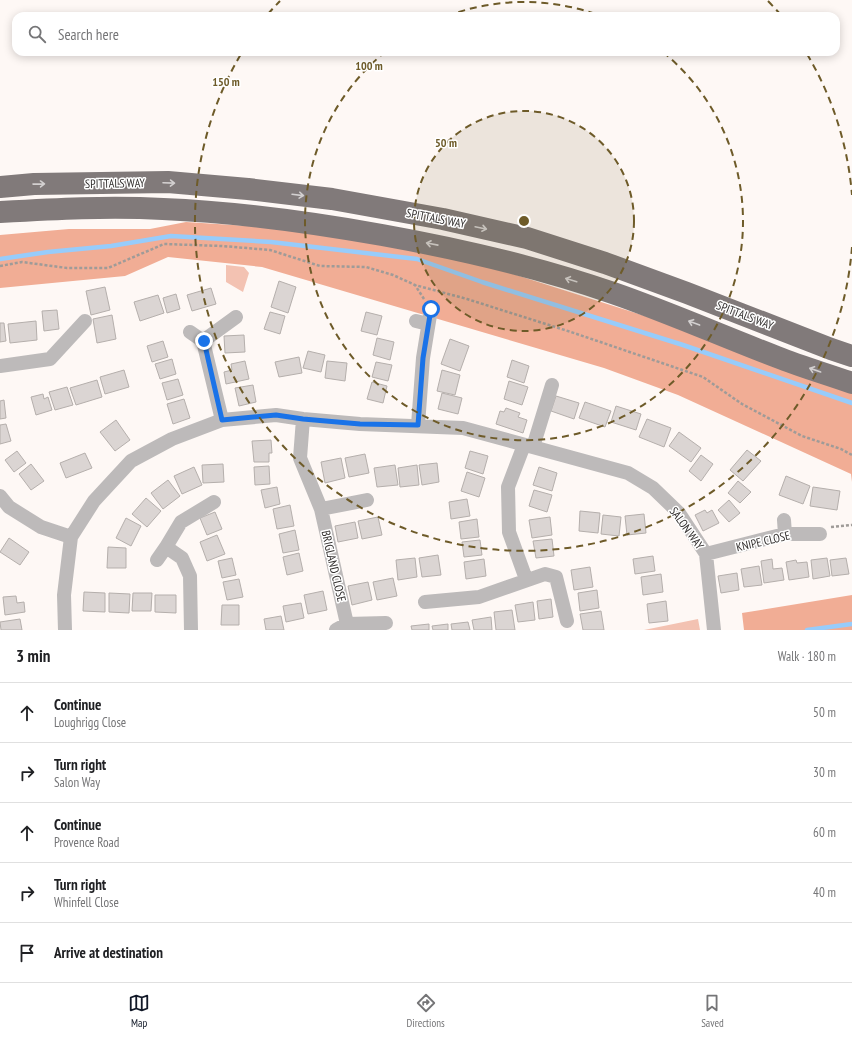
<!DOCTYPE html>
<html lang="en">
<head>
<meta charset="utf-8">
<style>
  :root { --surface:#fff; --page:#f2f2f2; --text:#202124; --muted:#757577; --line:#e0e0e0; --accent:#111827 }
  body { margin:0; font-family:"PT Sans Narrow",sans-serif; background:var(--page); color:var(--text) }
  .stop { position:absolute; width:12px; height:12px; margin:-9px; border:3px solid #1a73e8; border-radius:50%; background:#fff }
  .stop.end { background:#1a73e8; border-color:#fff; box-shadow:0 1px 4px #0008 }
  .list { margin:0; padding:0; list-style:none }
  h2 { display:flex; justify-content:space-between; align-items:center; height:52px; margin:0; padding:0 16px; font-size:17px }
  h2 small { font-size:13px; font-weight:400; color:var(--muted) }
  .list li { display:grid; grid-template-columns:26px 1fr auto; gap:12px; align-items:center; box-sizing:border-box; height:60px; padding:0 16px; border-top:1px solid var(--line) }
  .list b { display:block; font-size:15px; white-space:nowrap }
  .list p { margin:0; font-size:13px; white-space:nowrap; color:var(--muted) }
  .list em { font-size:13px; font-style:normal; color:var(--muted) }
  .icon { flex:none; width:22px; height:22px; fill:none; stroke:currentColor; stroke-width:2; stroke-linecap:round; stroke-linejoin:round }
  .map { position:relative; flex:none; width:852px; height:630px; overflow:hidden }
  .search { position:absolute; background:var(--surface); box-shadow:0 2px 10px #0003; left:12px; right:12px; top:12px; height:44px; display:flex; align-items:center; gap:10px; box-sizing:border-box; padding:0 14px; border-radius:12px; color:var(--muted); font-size:15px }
  .sheet { height:352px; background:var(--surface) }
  nav { display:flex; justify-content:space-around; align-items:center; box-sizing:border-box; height:56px; border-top:1px solid var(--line); background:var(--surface); font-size:11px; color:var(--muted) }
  nav a { display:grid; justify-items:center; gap:2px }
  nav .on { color:var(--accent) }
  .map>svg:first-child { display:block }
  .green { fill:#f3c2b2 }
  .forest { fill:#f1ad95 }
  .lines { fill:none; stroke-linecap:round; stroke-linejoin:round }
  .stream { stroke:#97ccfb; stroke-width:4.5 }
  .building { fill:#dbd5d3; stroke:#b5afac }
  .path { stroke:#9f9b98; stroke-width:2.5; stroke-dasharray:3 2; stroke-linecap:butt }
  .minor { stroke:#bdbaba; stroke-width:14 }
  .trunk { stroke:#817a7a; stroke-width:22 }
  .oneway { stroke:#d3d0d0 }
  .route { stroke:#1a73e8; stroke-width:5 }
  .ring { fill:none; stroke:#6e5b29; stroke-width:2; stroke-dasharray:7 5 }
  .labels { text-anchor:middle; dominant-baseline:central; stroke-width:3; stroke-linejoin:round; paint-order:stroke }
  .street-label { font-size:12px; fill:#322f2e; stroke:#fff }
  .centre { fill:#6e5b29; stroke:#fff; stroke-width:2 }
  .ring-label { font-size:12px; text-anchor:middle; font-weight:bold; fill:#6e5b29; stroke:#fff; stroke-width:3; stroke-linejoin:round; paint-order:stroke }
</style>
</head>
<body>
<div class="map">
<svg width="852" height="630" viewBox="0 0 852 630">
  <rect width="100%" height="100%" fill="#fef8f5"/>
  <path class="green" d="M226,265L244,267L249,273L243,292L226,282Z
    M698,619L700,630H644Z"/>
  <path class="forest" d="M186,222L277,228L405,247L510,273L667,323L852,393V482L851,474L678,395L604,368L262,267L168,257L125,276L0,288V235L69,229H150Z
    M852,595V630H744L742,613Z"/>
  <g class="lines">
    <path class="stream" d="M0,259L48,252L111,246L171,236L271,242L417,259L482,282L683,345L852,403
      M807,630L852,624"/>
  </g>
  <path class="building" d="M279,281L296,287L288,313L271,307Z
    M105,287L110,310L91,315L86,291Z
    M211,288L216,304L192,311L187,295Z
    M176,294L180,309L167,313L163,298Z
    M158,295L164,313L140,321L134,302Z
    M57,310L59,329L44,331L42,311Z
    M270,312L285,316L280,334L264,329Z
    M366,312L382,316L377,335L361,331Z
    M112,315L116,339L97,343L93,319Z
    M36,321L37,340L10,343L8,324Z
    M0,323H4L6,341L0,342Z
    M244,335L245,352L225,353L224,336Z
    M377,338L394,342L390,360L373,355Z
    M450,339L469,346L460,371L441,364Z
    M163,341L168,357L152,362L147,346Z
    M308,351L325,355L321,372L303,368Z
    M299,357L302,373L279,377L275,362Z
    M172,359L176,374L160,379L155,364Z
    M512,360L529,366L524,383L507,377Z
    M245,361L249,379L226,384L224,372L232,370L231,364Z
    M327,361L347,363L345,381L325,378Z
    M376,362L392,365L388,381L372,377Z
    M124,370L129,387L105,394L100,377Z
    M442,370L460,375L455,395L437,391Z
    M178,379L183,395L167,400L162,383Z
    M97,380L102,397L76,405L70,388Z
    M509,381L528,387L522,405L504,399Z
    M372,382L387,386L383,403L367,399Z
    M253,385L256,402L239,406L235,388Z
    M67,387L73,405L55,410L49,392Z
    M442,393L462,398L458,414L438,409Z
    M43,394L44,399L48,397L52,410L36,415L31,397Z
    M556,396L579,403L574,419L551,411Z
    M184,399L190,418L173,424L167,404Z
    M4,400L6,418L0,419V401Z
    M585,402L611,411L605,427L579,418Z
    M616,406L641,414L636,430L611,422Z
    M506,408L520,413L518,417L527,420L523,433L496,424L500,411L504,412Z
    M647,419L671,428L664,447L639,437Z
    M116,420L130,440L115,451L100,432Z
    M6,424L11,441L0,444V425Z
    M679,432L701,448L691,462L669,446Z
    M271,440L272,453H269V462H254L252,441Z
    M747,450L761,461L743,481L730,470Z
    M17,451L26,463L14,472L5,460Z
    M470,451L488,456L483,474L465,468Z
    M85,453L92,468L66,478L60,463Z
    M365,454L369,473L349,477L345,458Z
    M701,455L713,464L701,481L689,471Z
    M341,458L345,478L325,483L321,462Z
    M437,463L439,482L422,485L419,465Z
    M31,464L44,481L31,490L19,474Z
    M223,464L224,482L203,483L202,465Z
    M395,465L398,485L377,487L374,468Z
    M417,465L419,485L400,487L398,468Z
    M269,466L270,484L255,485L254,467Z
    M194,467L202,485L182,494L174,476Z
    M539,467L557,473L552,491L533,485Z
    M467,472L485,478L479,497L461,491Z
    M786,476L810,486L803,504L779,495Z
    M168,480L180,496L163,509L151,493Z
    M738,481L751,492L740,503L728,493Z
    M277,487L280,504L265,508L261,490Z
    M813,487L840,491L837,510L810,506Z
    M534,490L552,495L547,512L529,506Z
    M146,498L161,511L147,527L132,514Z
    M467,499L470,516L451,519L449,502Z
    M729,500L740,513L729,522L718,510Z
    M290,505L294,526L277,529L273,509Z
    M705,510L707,513L712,510L719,523L703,531L695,515Z
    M580,511L600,513L598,533L579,531Z
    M215,512L222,529L207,535L200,518Z
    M644,514L646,533L627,535L625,516Z
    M603,515L621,517L619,536L601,534Z
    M378,517L382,535L362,539L358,521Z
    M550,517L552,535L532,538L529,520Z
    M126,518L141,526L131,546L116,538Z
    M477,519L479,537L461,539L459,522Z
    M355,522L358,538L338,542L335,526Z
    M295,530L299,550L283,553L279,534Z
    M217,535L225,554L207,561L200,542Z
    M9,538L29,552L20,565L0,552Z
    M552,539L554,556L536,558L533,541Z
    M480,540L482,555L464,557L462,542Z
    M108,547L126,548V568H107Z
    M299,553L303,571L287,575L283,557Z
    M438,555L441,575L422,577L419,558Z
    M653,556L655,571L635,574L633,559Z
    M232,558L236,575L222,578L218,561Z
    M415,558L417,577L398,580L396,560Z
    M827,558L830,576L813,579L811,560Z
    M846,558L849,574L832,576L830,560Z
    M484,559L486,576L466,579L464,562Z
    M772,559L773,569L782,568L784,580L764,583L761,561Z
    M796,560L797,563L807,562L809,577L789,580L786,562Z
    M759,566L762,585L744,587L741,569Z
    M590,567L593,587L574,590L571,570Z
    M737,573L739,590L721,593L718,576Z
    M661,574L663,592L643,595L641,577Z
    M393,578L397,596L377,600L373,582Z
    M239,579L243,597L227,600L223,582Z
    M368,582L372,600L352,605L348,586Z
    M597,590L599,608L580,611L578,593Z
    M323,591L327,610L308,614L304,595Z
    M84,592L105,593V612L83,611Z
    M109,593L130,594L129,613L109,612Z
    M133,593H152L151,611H132Z
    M155,595H176V613L155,612Z
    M16,596L17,603L24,602L25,612L5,615L3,597Z
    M551,599L553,617L539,619L537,601Z
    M666,601L668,621L649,623L647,604Z
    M533,602L535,620L518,622L515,605Z
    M301,603L304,618L286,622L283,606Z
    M222,605H239V625H221Z
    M512,610L515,630H496L494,612Z
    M601,611L604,630H583L580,614Z
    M281,616L284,630H266L264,619Z
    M491,617L492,630H474L472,620Z
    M20,619L22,630H1L0,622Z
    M468,622L470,630H452L451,624Z
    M429,624V630H412L411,626Z
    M448,624V630H433L432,626Z"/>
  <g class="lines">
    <path class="path" d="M0,266L22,262L67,268H108L164,244L222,246L270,250L320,266L366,267L393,275L415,285
      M424,299L415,285L467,299L571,332L703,377L742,404L802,436L841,449L852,455
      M831,527L852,525"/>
    <path class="minor" d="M416,321L428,324
      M190,332L203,341L236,317
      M203,341L222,420
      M0,366L50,359L85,321
      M303,419L300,458L321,509L347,624
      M418,425L423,358L431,309
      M524,445L508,487L509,532L526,579
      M533,447L552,385
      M0,496L9,507L41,527L71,537
      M321,509L367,500
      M784,520L785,534
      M706,554L785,534H820
      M157,560L166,547
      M425,602L479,597L545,574L556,577L567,621
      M65,630L64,595L71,537L94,501L131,461L172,439L222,420L276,415L303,419L360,424L463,428L628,473L653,488L679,513L706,554L714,630
      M191,630L190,576L182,558L166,547L181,522L214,502
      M336,630L347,624L386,623"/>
    <path class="trunk" d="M0,187L34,184L168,182L248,189L332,199L443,219L527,238L605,263L687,293L831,349L852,356
      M0,212C54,209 109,206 163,209C237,212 309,222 382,235C460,249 538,267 613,293C668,312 722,336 777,357C802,367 827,374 852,383"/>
  </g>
  <defs><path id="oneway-shaft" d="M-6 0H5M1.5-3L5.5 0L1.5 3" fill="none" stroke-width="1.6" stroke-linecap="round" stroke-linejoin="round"/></defs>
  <g class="oneway">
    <use href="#oneway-shaft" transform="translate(169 183) rotate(2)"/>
    <use href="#oneway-shaft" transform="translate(39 184) rotate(-1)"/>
    <use href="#oneway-shaft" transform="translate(298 195) rotate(7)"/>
    <use href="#oneway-shaft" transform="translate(481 228) rotate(12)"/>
    <use href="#oneway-shaft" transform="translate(432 244) rotate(-169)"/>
    <use href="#oneway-shaft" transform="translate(571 280) rotate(-163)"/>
    <use href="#oneway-shaft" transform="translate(694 323) rotate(-160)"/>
    <use href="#oneway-shaft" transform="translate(815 370) rotate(-161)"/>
  </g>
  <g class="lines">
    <path class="route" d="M204,341L222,420L276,415L303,419L360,424L418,425L423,358L431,309"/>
  </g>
  <circle cx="524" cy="221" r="110" fill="#6e5b29" fill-opacity=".12"/>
  <g class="ring">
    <circle cx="524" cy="221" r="110"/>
    <path d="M447 16A219 219 0 0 1 601 16M663 52A219 219 0 1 1 385 52"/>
    <path d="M852 247A329 329 0 1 1 241 54M268 14A329 329 0 0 1 280 1M768 1A329 329 0 0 1 780 14M807 54A329 329 0 0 1 852 195"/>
  </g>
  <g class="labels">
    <g class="street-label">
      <text transform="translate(115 183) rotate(-1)">SPITTALS WAY</text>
      <text transform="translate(436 218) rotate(11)">SPITTALS WAY</text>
      <text transform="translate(745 315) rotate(21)">SPITTALS WAY</text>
      <text transform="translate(687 528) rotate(54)">SALON WAY</text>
      <text transform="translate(763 541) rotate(-13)">KNIPE CLOSE</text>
      <text transform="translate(334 566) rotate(77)">BRIGLAND CLOSE</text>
    </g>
  </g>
  <circle cx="524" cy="221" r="6" class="centre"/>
  <g class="ring-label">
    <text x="369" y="70">100 m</text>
    <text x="226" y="86">150 m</text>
    <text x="446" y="147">50 m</text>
  </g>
</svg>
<div class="stop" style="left:431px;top:309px"></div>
<div class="stop end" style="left:204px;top:341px"></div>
<div class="search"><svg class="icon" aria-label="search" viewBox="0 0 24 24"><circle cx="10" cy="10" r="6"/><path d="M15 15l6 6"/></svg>Search here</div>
</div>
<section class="sheet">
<h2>3 min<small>Walk · 180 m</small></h2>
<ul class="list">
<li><svg class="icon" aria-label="ahead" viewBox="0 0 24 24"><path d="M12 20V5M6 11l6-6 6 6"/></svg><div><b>Continue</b><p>Loughrigg Close</p></div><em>50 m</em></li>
<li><svg class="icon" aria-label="right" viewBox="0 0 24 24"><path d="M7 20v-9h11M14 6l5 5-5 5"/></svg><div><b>Turn right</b><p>Salon Way</p></div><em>30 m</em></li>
<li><svg class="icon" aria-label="ahead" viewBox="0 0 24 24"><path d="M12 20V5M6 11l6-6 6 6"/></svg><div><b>Continue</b><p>Provence Road</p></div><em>60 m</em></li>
<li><svg class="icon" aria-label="right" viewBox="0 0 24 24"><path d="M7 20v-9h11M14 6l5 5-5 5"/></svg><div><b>Turn right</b><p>Whinfell Close</p></div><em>40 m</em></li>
<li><svg class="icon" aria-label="arrive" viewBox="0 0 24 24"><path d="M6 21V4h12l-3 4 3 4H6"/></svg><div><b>Arrive at destination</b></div></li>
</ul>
</section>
<nav>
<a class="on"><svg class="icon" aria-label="map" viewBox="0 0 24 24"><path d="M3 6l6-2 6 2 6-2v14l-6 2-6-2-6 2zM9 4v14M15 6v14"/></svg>Map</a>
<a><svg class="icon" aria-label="directions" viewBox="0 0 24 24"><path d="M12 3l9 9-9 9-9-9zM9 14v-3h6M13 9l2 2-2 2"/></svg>Directions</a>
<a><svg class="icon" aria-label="saved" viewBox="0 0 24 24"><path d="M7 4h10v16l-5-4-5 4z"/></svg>Saved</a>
</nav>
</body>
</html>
